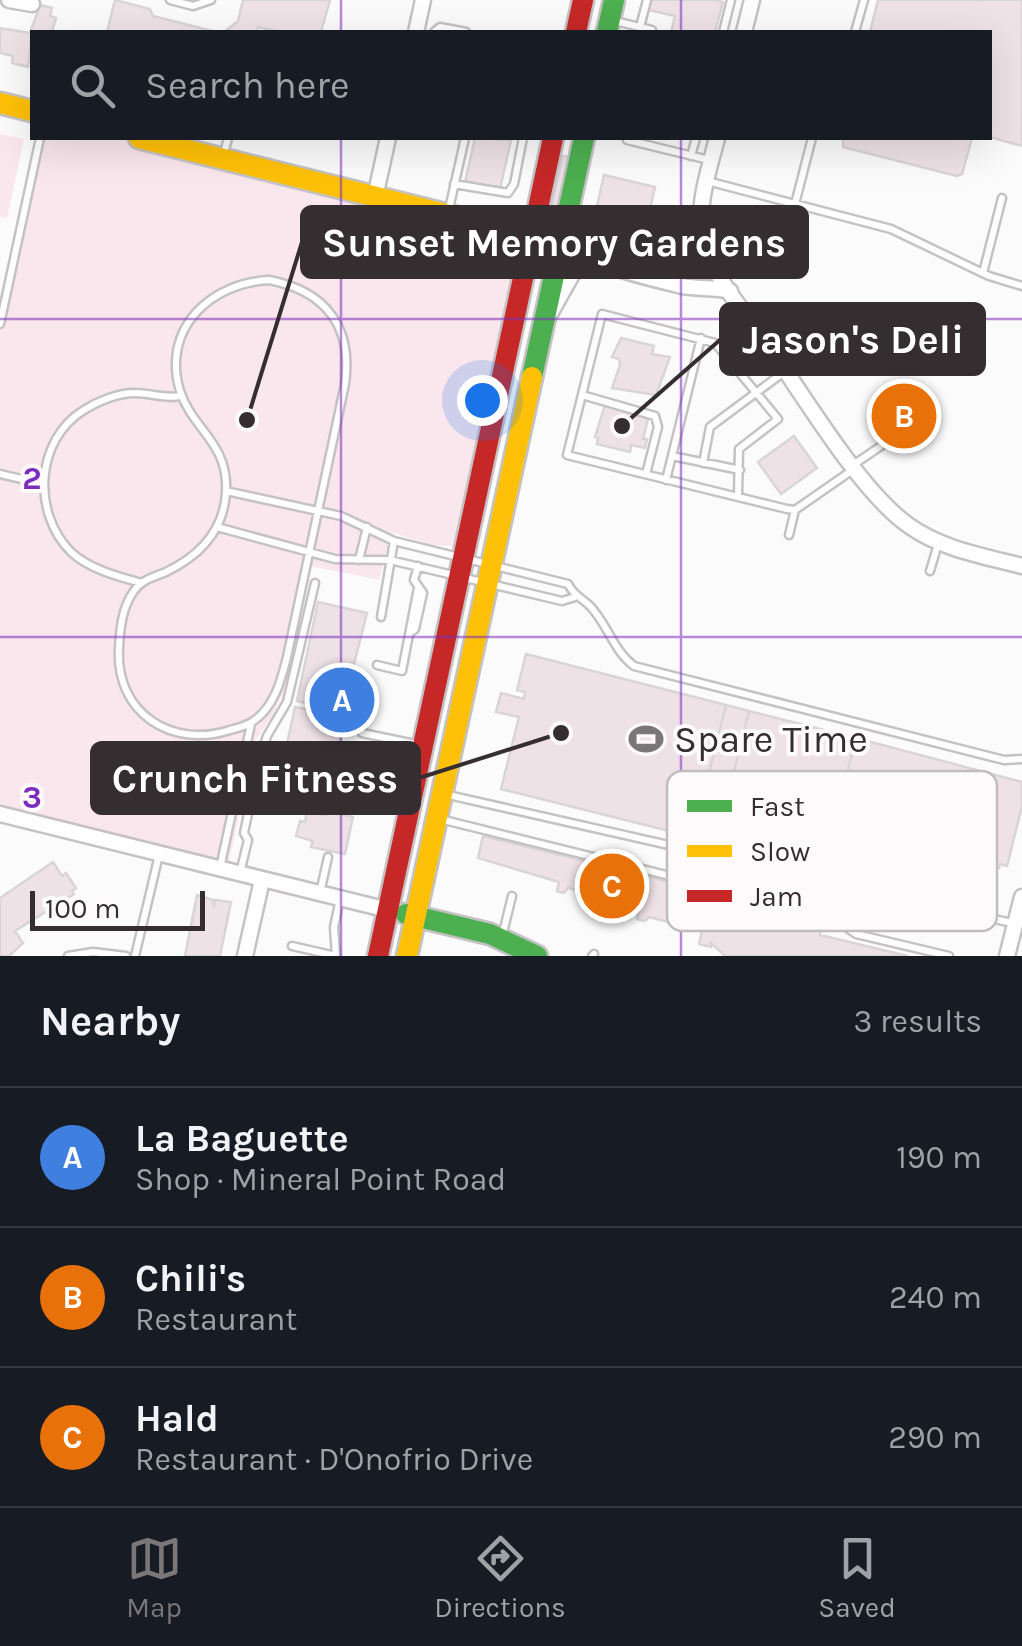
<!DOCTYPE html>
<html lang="en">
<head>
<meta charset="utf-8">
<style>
  :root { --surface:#171b24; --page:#20242c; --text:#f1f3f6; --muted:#9ea1a6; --line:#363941; --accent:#7b7677 }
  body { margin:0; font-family:Karla,sans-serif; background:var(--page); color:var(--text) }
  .scale { position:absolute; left:30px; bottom:25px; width:175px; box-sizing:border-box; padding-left:10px; border:5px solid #352e30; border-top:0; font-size:28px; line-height:35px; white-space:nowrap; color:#352e30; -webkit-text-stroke:8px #fdfafb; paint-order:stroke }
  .you { position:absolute; left:482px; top:400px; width:35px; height:35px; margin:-25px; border:8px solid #fff; border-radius:50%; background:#1a73e8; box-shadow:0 0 0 15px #1a73e833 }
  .badge { display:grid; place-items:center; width:65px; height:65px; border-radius:50%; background:var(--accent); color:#fff; font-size:32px; font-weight:700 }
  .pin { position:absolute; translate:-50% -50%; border:5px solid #fff; box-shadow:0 2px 10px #0006 }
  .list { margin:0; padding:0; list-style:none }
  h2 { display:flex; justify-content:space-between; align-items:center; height:130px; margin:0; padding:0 40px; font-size:42px }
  h2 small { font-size:32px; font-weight:400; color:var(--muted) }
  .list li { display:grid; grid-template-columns:65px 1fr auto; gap:30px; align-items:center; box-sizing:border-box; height:140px; padding:0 40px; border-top:2px solid var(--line) }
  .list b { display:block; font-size:38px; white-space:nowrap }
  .list p { margin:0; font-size:32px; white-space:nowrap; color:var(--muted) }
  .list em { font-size:32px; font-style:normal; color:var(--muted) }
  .icon { flex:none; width:55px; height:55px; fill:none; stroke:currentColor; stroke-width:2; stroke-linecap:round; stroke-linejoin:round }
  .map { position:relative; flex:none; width:1022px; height:956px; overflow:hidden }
  .search { position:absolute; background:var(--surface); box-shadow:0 10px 40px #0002; left:30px; right:30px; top:30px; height:110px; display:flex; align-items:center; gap:25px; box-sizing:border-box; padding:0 35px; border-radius:0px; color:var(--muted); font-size:38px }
  .sheet { height:550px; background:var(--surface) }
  nav { display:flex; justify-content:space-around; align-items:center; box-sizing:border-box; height:140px; border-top:2px solid var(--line); background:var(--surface); font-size:28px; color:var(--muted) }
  nav a { display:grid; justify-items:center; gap:5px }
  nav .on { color:var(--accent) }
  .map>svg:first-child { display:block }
  .green { fill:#fae6ed }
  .building { fill:#efe2e7; stroke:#d9d5d6; stroke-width:2.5 }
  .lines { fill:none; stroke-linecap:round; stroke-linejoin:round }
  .lane-casing { stroke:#c5c2c3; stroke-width:11 }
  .street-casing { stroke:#c5c2c3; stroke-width:19 }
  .fast-casing { stroke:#c5c2c3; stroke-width:25 }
  .slow-casing { stroke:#c5c2c3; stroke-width:25 }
  .jam-casing { stroke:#c5c2c3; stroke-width:25 }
  .lane { stroke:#fffefe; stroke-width:6 }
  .street { stroke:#fffefe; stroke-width:14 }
  .fast { stroke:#4caf50; stroke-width:20 }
  .slow { stroke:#ffc107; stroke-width:20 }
  .jam { stroke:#c62828; stroke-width:20 }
  .grid { fill:none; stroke:#7b2cbf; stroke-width:2.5; stroke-opacity:0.55 }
  .labels { text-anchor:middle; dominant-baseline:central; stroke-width:8; stroke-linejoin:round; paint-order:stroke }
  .poi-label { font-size:38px; fill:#352e30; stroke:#fdfafb; text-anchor:start }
  .key { fill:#fdfafb; stroke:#c1bdbe; stroke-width:2.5 }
  .key-label { font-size:28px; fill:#352e30 }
  .grid-label { font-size:32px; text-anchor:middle; font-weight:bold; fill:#7b2cbf; stroke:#fdfafb; stroke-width:8; stroke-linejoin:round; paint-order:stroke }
  .leader { fill:none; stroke:#352e30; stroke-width:4 }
  .callout-dot { fill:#352e30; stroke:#fdfafb; stroke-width:4 }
  .callout { fill:#352e30; stroke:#352e30; stroke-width:4 }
  .callout-label { font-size:40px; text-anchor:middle; font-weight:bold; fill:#fff }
</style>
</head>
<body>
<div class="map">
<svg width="1022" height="956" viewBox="0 0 1022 956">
  <rect width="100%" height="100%" fill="#fcfbfb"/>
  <path class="green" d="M0,134L24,139L7,218L0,217Z
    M36,138H139L532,237L466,547L431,545L391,532L379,580L311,566L286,687L273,715L255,741L227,871L0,814V308Z"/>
  <path class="building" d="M115,0L150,9L153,16L216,32H107Z
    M243,0H330L321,32H282L258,27L257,32H224L238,21Z
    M651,0H716L723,2L715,32H671L675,16L649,10Z
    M878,0H1022V146L990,137V32H870Z
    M40,5L52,8L50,16L56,18L52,32H32L28,67L12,63L13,56L0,53V28L30,33Z
    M475,138L511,140L500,189L465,182Z
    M843,138H972L962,174L957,176L843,147Z
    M563,156L569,157L557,212L551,211Z
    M604,175L655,187L642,245L601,235L603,227L593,224Z
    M621,338L654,346L652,354L670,357L656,395L612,388L620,365L619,359L612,357Z
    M888,393L932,403L922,436L884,429L887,418L881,417V411Z
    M605,405L649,415L643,439H647L645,448L631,445L630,452L597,444L598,438L595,437Z
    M794,436L817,468L781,494L758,462Z
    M318,602L367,613L351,676L355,677L354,683L348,712L297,701Z
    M526,654L726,705L693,837L501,789L519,717L496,712L501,693L524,699L525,692L517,690Z
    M726,705L749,711L716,843L693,837Z
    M295,707L343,715L336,768L284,757Z
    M749,711L856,738L827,853L763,836L759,854L716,843Z
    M856,738L1022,782V806L1007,866L1000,864L999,868L980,864L975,885L948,879L946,884L919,877L916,890L903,887L899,866L878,860L879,855L830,843Z
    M327,811L353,817L345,854L311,847L313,841L296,836L300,821L305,822L307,812L326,815Z
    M483,836L735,898L772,931L781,912L824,921L820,935L908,956H725L711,943V947L699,944L702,931L649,917L645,921L637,919L639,911L608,903L605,907L597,905L599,896L568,888L564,893L557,891L559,882L478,858Z
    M53,862L62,876L66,873L76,888L72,891L74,894L15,931L23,943L9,956H0V898Z
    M197,895L213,900L214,907L215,900L231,902L220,956H185Z"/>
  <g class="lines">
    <g class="lane-casing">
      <path id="lane" d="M170,0L193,6L211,0
        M615,21L652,30
        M640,27L647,0
        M434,32L440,27L466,32
        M723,32L731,0
        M855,32L864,0
        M627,140L709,160
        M691,156L696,138
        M223,157L228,138
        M707,181L891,229L989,276L1022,286
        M454,184L508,193L514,184L523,138
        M795,204L812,138
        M449,209L465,138
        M983,273L1002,198
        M269,280C326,291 353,327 345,384L287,657C281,681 274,708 252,722C246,726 237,728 230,730C172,749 115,713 119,648C120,629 122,607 134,591C141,580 154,577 166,572C199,556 224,531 226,492C229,443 192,429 180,391C161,328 211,283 269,280Z
        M0,324L40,138
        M582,395L655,416L658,427L646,474
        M672,456L740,470
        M703,463L710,427L784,372
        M853,465L881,446
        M0,474L43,484
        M666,480L701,338
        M226,491L341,516L394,541L568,584C574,596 581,597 590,606C608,625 613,650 634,666L1004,760L1022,759
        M738,497L739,449L778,419L715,343L602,314L567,455L787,509L795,510L854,469
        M217,527L335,559L390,560L562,601L575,597
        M789,535L795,510
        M359,560L367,527
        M930,571L938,544
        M142,583C119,577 89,569 71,552C32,513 35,440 84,410C98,401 118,393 135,393C151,393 165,399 181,396
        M381,617L394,541
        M411,632L415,629L423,593L414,580L418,566
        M377,665L402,671L418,588
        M362,733L420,745
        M444,794L1012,923
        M440,819L828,915L856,934L949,956
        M220,868L251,724
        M240,873L248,840L244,833L259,761L267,736L287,702L315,583
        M320,893L328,857
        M502,937L512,896
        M292,946L336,956L334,927L340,899
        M68,956L93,952L126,956
        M135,956L159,855
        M592,956L594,954"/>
    </g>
    <g class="street-casing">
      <path id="street" d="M9,0L32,4
        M416,32L423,0
        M744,32L752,0
        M717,138C709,171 695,207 704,242C714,279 747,315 768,345C804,396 860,491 908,525C941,549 983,556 1022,566
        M375,197L388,138
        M562,243C597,266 641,276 682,286C697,289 714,287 730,291
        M562,243L584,241L677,268L712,263
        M667,263L691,251L701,231
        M551,312L574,271L604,265
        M0,814L388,910
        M245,956L262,880
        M1007,956L1022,897"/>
    </g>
    <g class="fast-casing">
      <path id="fast" d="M607,32L614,0
        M532,377L584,138
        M406,914L490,934L537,956"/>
    </g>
    <g class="slow-casing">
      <path id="slow" d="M0,103L32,111
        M139,138L562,243
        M407,956L532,377"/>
    </g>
    <g class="jam-casing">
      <path id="jam" d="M576,32L583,0
        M378,956L553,138"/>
    </g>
    <use href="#lane" class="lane"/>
    <use href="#street" class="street"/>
    <use href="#fast" class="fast"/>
    <use href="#slow" class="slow"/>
    <use href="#jam" class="jam"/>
  </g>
  <path class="grid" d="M341,0V32M681,0V32M341,138V956M681,138V956M0,319H1022M0,637H1022"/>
  <defs>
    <g id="stadium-bare" transform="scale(2.7)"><path d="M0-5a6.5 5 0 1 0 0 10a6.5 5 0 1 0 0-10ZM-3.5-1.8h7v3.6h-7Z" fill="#7b7677" stroke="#fdfafb" stroke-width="2.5" paint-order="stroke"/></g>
  </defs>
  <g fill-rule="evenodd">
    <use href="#stadium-bare" x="646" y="739"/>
  </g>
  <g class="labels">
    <g class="poi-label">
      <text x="674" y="739">Spare Time</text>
    </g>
  </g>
  <rect x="667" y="771" width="330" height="160" rx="15" class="key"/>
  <rect x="687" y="800" width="45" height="12" fill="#4caf50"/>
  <rect x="687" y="845" width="45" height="12" fill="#ffc107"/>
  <rect x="687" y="890" width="45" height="12" fill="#c62828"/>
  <g class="key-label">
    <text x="750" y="816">Fast</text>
    <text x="750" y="861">Slow</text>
    <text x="750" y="906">Jam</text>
  </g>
  <g class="grid-label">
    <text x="32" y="489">2</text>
    <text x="32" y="808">3</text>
  </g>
  <path class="leader" d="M247 420L302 242M622 426L721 339M561 733L419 778"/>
  <g class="callout-dot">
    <circle cx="247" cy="420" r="10"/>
    <circle cx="622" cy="426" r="10"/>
    <circle cx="561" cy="733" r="10"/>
  </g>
  <g class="callout">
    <rect x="302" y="207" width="505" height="70" rx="10"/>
    <rect x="721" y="304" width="263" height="70" rx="10"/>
    <rect x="92" y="743" width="327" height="70" rx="10"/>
  </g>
  <g class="callout-label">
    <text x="554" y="256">Sunset Memory Gardens</text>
    <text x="853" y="353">Jason's Deli</text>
    <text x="255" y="792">Crunch Fitness</text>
  </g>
</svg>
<div class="scale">100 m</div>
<div class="you"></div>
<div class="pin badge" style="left:342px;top:700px;background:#3f7fe0">A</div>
<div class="pin badge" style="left:904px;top:416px;background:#e8710a">B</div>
<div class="pin badge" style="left:612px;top:886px;background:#e8710a">C</div>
<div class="search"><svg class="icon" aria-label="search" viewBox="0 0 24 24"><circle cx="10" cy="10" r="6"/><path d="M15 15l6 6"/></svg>Search here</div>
</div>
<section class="sheet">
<h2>Nearby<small>3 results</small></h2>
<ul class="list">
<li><span class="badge" style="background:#3f7fe0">A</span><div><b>La Baguette</b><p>Shop · Mineral Point Road</p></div><em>190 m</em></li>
<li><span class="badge" style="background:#e8710a">B</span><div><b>Chili's</b><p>Restaurant</p></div><em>240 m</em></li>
<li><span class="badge" style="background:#e8710a">C</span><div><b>Hald</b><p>Restaurant · D'Onofrio Drive</p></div><em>290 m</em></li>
</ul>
</section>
<nav>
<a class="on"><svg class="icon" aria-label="map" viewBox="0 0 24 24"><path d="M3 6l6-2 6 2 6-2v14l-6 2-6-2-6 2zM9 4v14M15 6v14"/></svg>Map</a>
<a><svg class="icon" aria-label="directions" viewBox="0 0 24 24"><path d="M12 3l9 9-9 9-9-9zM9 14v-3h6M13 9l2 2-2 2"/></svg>Directions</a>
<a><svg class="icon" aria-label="saved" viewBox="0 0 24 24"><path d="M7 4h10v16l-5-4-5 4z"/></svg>Saved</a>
</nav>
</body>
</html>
